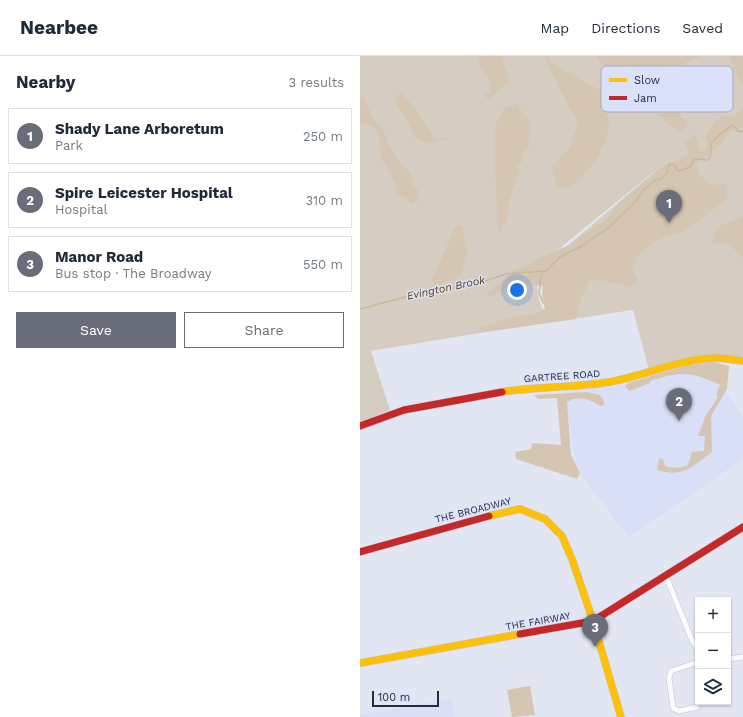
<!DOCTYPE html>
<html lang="en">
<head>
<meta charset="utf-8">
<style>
  :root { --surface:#fff; --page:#f6f6f7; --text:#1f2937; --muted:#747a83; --line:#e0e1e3; --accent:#696d79 }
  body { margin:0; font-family:"Work Sans",sans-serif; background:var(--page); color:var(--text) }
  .controls { position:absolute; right:12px; bottom:12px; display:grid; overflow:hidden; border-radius:0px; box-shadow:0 1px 3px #0004 }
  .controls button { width:36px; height:36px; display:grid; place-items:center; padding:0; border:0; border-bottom:1px solid var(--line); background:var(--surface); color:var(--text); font:20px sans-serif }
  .scale { position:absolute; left:12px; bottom:10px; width:67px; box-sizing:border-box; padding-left:4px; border:2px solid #282c38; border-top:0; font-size:11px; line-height:14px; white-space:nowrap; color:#282c38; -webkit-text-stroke:3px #dae2fb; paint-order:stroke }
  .you { position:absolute; left:157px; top:234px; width:14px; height:14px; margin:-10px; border:3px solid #fff; border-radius:50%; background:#1a73e8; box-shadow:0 0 0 6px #1a73e833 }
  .badge { display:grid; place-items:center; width:26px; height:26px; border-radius:50%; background:var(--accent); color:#fff; font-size:13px; font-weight:700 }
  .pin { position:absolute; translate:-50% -33px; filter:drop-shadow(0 1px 2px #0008) }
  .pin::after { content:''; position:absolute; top:21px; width:14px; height:12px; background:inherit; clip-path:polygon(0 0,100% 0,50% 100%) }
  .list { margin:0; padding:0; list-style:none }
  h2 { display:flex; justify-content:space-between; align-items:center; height:52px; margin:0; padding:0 16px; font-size:17px }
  h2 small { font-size:13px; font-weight:400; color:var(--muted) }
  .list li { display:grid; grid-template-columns:26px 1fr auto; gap:12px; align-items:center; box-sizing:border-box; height:56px; margin:0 8px 8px; padding:0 8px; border:1px solid var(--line); border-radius:0px }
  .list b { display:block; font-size:15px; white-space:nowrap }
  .list p { margin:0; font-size:13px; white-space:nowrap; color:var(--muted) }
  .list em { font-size:13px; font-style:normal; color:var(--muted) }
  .actions { display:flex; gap:8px; padding:12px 16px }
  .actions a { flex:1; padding:9px 0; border:1px solid var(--accent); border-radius:0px; text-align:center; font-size:14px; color:var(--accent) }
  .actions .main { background:var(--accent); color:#fff }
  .icon { flex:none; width:22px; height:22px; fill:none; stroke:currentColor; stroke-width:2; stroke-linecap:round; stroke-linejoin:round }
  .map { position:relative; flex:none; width:383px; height:661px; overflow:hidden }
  header { display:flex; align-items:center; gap:24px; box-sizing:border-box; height:56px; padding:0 20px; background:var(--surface); border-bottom:1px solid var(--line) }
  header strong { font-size:19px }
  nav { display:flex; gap:22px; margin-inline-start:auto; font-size:14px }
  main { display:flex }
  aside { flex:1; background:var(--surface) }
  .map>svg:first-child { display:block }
  .built { fill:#d9dff6 }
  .green { fill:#d6cdc2 }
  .forest { fill:#d4c6b3 }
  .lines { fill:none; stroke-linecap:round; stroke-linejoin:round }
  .stream { stroke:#cab89d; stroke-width:1.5 }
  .street-casing { stroke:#c0c3cf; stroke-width:6 }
  .slow-casing { stroke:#c0c3cf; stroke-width:8 }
  .jam-casing { stroke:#c0c3cf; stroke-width:8 }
  .street { stroke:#fbfbfd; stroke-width:5 }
  .slow { stroke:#ffc107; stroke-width:7 }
  .jam { stroke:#c62828; stroke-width:7 }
  .labels { text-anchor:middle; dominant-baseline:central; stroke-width:3; stroke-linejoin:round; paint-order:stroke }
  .street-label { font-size:10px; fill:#282c38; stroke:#dae2fb }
  .water-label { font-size:11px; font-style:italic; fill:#5a3d02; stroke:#dae2fb }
  .key { fill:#dae2fb; stroke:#a5abc0; stroke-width:1 }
  .key-label { font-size:11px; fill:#282c38 }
</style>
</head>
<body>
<header>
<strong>Nearbee</strong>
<nav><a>Map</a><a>Directions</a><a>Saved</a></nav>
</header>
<main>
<aside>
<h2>Nearby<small>3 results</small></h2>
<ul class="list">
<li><span class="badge">1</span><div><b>Shady Lane Arboretum</b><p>Park</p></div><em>250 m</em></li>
<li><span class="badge">2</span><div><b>Spire Leicester Hospital</b><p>Hospital</p></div><em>310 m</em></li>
<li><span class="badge">3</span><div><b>Manor Road</b><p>Bus stop · The Broadway</p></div><em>550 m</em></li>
</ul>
<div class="actions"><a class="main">Save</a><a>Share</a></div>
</aside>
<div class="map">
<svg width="383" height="661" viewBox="0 0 383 661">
  <rect width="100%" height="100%" fill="#e2e6f3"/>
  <path class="built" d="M349,311L383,361V403L269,481L216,413L205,334L273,328L301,319Z
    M91,642L95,661H0V659Z"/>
  <path class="green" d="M0,0H383V304L354,299L329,302L289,314L273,254L194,266C183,243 177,233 186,208L306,106L184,205C172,232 178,240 187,266L11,295L30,354L0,366Z"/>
  <path class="forest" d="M118,0H141L150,27L140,32L130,45L125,40L126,37H132L129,23L120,12Z
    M183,0H189L191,7L240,34C243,43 250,63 249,71C245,96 228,116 210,133L196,130L192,111L209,93L218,68Z
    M236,0H343L326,6L324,36L315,49L328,69L320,76L307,67L289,48L296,38L286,18L275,9L264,15L271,38L266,40Z
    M369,0H383V29L379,24Z
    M42,37L62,61L75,83L87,81V83L69,87L55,82L48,65L36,48L35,40Z
    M2,39L14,63L23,72L29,90L51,119L53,129L59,136L58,145L52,148L45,141L34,139L37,129L21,102L18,77L14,70L7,68L0,70V43Z
    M157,47L162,56L171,67L169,90L162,99V106L156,109L159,117L149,145L147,164L138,177L134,85L137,65L144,52Z
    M383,52V71L370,75L358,91L336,108L339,118L352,129L365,128L367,136L366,144L324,175L295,185L276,202L273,216L279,226L268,231L241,224L230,225L221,243L216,263L119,277L120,272L153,260L175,258L185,252L182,241L184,230C171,228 158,229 146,233C137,236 135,241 125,240L154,214L167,210L174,204L209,189L246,163L260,146L300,112L329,99L324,86L335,78L341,96L347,91L346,79L357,63L373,59Z
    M383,161V202L370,189L352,187L357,171Z
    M96,169L103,171V179L108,194L101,220L75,231L72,223Z
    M354,306L369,310L367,333L351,360L352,396C331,411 324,422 297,414L299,402L303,403L305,410C312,412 321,413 328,409L332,396L344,395L345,380H338L345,361L358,341L356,338L360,329C332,315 320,315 290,325V327L270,335L265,331L268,327L328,309Z
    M226,336L240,339L244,345V349L240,350C229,342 219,340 207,346L211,399L220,417L217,423L156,403L155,396L171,393L172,387L201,389L197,342L178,343L174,339Z
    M170,630L175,659L152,661L147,634Z"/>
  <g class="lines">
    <path class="stream" d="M183,247L179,237L181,219L186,215
      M0,253L64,236L112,229L146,218L186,215L200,201L222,190L248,172L276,145L283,135L295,124L301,123L307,117L309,108L314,109L318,115L330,111L334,103L348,104L351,98V88L360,78L373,69L379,76L383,75"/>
    <g class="street-casing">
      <path id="street" d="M306,520L331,582L338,594
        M368,603L383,601
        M337,651L319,655L313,652L309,622L311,615L338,606"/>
    </g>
    <g class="slow-casing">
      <path id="slow" d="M142,336C178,330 213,332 249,326C284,320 319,303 356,302C365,302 374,304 383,305
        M129,460L160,453L185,463L202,480L212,503L233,565L261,661
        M0,607L160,578"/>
    </g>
    <g class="jam-casing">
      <path id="jam" d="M0,370L44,354L142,336
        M0,496L129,460
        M160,578L233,565L383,471"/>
    </g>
    <use href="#street" class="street"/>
    <use href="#slow" class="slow"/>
    <use href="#jam" class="jam"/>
  </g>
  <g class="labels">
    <g class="street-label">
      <text transform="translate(202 320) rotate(-4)">GARTREE ROAD</text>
      <text transform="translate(113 454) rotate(-14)">THE BROADWAY</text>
      <text transform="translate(178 565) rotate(-10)">THE FAIRWAY</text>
    </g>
    <g class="water-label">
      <text transform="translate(86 232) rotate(-12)">Evington Brook</text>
    </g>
  </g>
  <rect x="241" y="10" width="132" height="46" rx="6" class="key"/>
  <rect x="249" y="22" width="18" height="4" fill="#ffc107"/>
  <rect x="249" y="40" width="18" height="4" fill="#c62828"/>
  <g class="key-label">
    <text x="274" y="28">Slow</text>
    <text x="274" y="46">Jam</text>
  </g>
</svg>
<div class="controls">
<button>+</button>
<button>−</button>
<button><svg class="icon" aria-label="layers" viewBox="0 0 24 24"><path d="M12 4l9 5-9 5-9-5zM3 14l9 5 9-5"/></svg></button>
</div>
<div class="scale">100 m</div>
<div class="you"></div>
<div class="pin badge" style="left:309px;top:167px">1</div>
<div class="pin badge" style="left:319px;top:365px">2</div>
<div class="pin badge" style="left:235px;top:591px">3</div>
</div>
</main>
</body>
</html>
